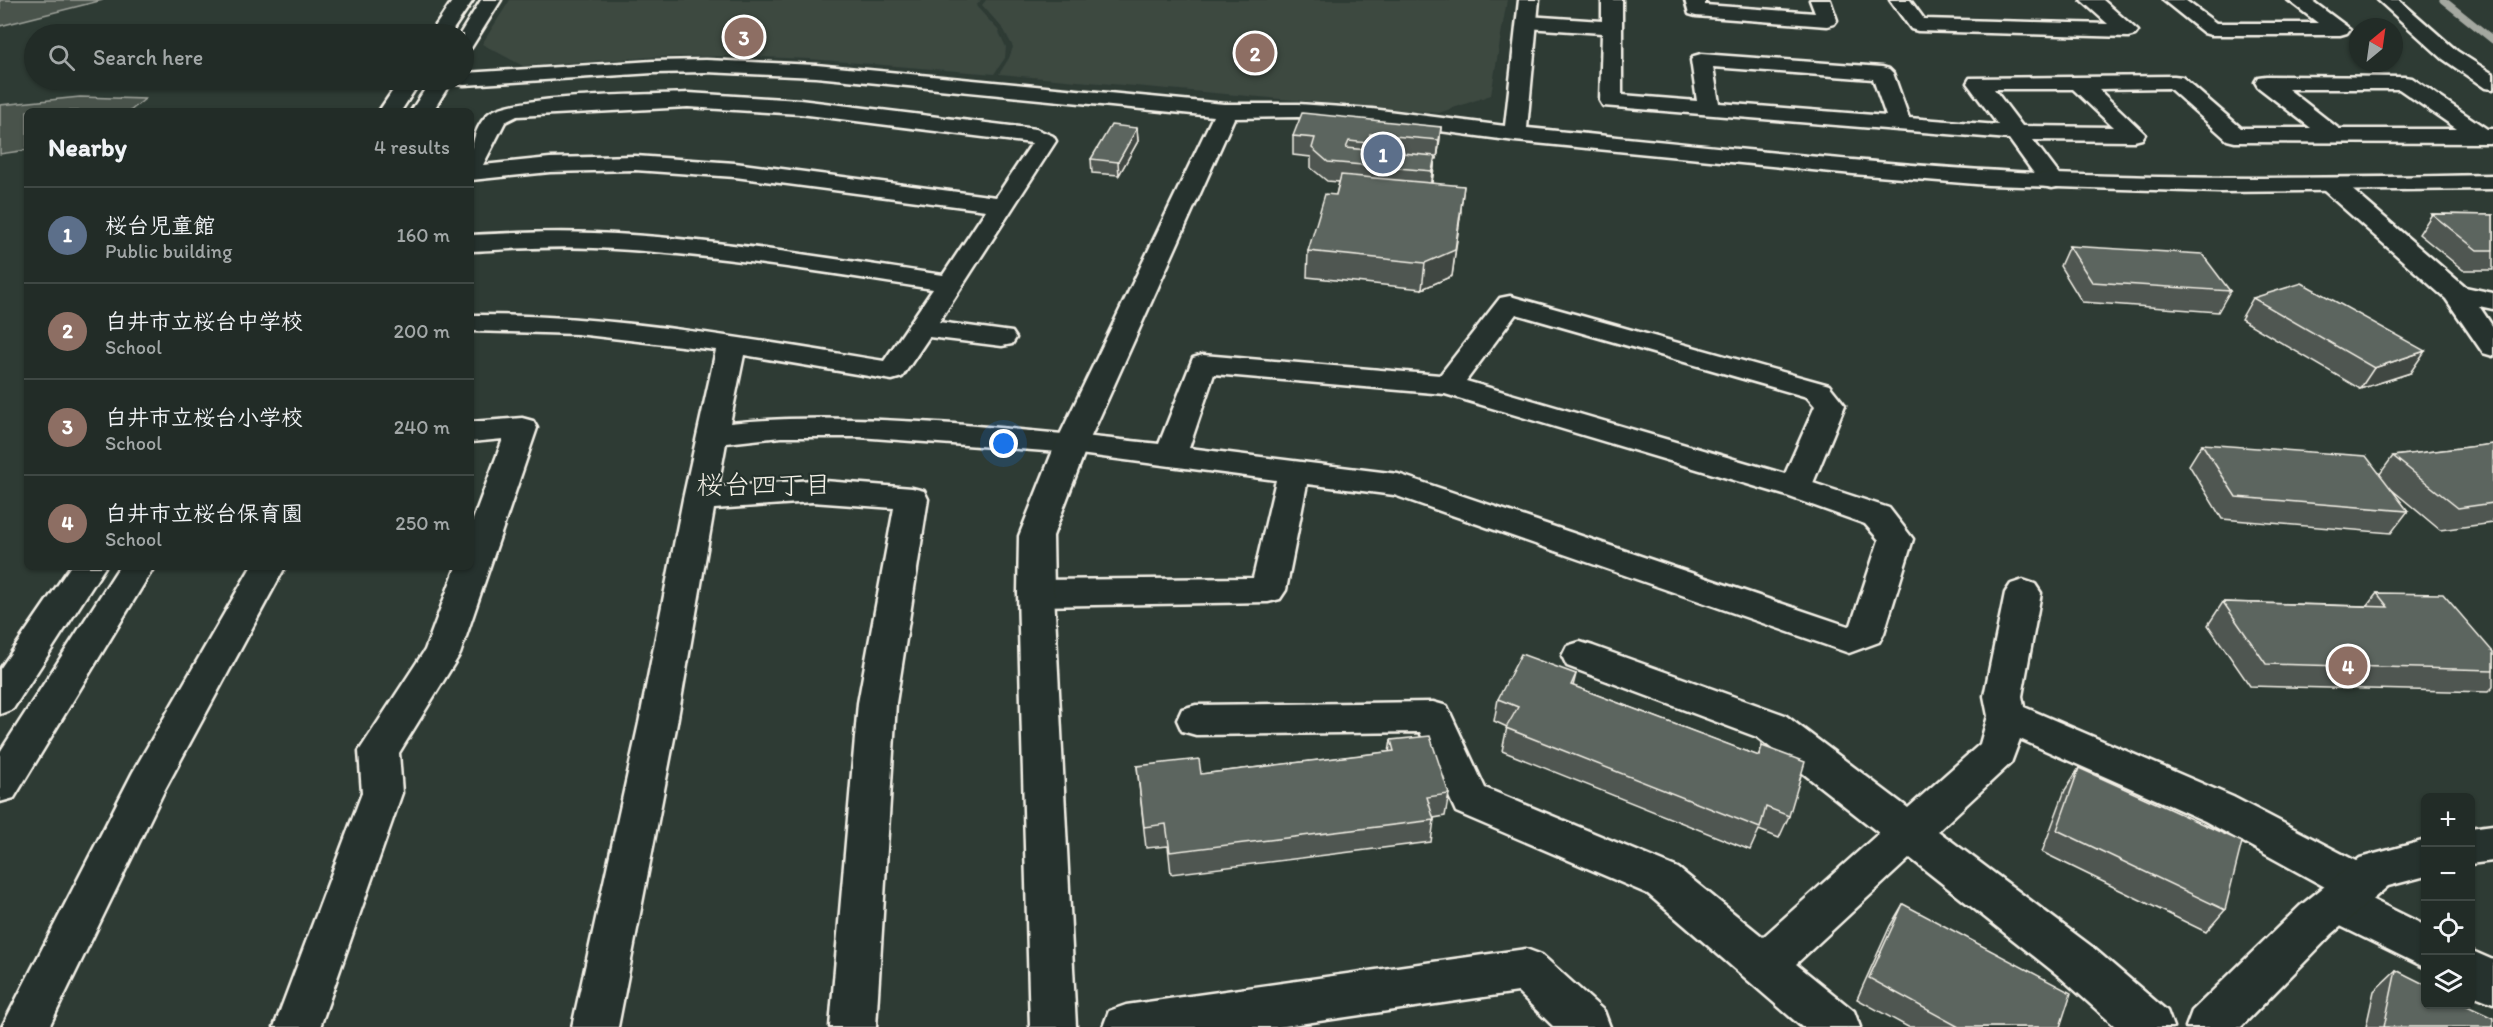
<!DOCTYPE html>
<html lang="en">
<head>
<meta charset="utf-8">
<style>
  :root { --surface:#222c27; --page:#2e3833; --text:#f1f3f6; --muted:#a2a7a7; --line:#3f4844; --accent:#bca0f2 }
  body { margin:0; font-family:Itim,"Klee One",sans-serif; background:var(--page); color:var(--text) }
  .controls { position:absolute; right:18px; bottom:18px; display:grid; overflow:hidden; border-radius:9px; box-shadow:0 2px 4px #0004 }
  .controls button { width:54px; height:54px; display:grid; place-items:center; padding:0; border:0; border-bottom:2px solid var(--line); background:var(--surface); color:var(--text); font:30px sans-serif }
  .compass { position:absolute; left:2349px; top:18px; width:54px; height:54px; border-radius:50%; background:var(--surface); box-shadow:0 2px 4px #0004; rotate:29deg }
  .you { position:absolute; left:1004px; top:444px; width:21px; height:21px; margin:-15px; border:4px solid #fff; border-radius:50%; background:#1a73e8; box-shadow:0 0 0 9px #1a73e833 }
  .badge { display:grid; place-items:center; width:39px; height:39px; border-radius:50%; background:var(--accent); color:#fff; font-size:20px; font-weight:700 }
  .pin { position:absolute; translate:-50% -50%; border:3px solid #fff; box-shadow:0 2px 6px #0006 }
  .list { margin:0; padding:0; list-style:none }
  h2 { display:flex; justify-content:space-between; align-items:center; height:78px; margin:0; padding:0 24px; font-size:26px }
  h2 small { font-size:20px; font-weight:400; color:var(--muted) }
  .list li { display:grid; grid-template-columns:39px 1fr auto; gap:18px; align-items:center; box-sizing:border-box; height:96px; padding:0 24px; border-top:2px solid var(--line) }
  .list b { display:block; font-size:22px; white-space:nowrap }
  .list p { margin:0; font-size:20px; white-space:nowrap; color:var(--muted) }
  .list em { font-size:20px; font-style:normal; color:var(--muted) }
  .icon { flex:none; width:33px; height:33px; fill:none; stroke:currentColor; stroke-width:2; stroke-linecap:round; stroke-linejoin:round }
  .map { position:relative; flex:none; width:2493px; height:1027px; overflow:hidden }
  .search { position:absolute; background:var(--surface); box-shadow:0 2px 4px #0004; left:24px; top:24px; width:450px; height:66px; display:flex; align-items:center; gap:15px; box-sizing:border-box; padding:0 21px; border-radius:33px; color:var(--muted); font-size:22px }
  .panel { position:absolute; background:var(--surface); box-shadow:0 2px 4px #0004; left:24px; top:108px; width:450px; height:462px; border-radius:9px }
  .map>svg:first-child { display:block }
  .built { fill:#3c4841 }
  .green { fill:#48524c; stroke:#9ea29a; stroke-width:1.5 }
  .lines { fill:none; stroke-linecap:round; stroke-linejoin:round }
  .stream { stroke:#a4a8a0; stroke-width:7 }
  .minor-casing { stroke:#f4f1e8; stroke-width:5 }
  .tertiary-casing { stroke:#f4f1e8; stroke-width:5 }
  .minor { fill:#26332d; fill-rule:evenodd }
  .tertiary { fill:#26332d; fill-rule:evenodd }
  .wall { fill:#4f5751; stroke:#f4f1e8; stroke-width:1.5 }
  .shaded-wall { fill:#404742; stroke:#f4f1e8; stroke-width:1.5 }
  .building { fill:#5c655e; stroke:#f4f1e8; stroke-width:1.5 }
  .labels { text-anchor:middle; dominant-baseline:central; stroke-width:4.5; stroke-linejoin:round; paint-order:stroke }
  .neighbourhood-label { font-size:27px; fill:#f4f1e8; stroke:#26332d }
</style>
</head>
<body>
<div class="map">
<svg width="2493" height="1027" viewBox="0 0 2493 1027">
  <rect width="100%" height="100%" fill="#2e3b34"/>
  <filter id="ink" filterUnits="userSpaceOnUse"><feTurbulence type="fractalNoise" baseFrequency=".0167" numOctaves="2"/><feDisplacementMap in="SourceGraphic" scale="12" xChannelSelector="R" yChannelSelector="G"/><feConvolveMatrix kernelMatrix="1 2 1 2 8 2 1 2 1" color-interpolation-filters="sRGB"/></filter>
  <g filter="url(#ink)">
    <path class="built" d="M510,0H981L976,6L998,30L1006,47L1005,58L994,74L809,59L740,56L653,57L523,66L482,44Z
      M986,0H1507L1491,95L1439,113L999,74L1009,58L1013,47L1004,30L982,5Z"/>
    <path class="green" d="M0,0H103L0,26Z
      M80,97L145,99L130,111H27V150L0,154V105Z"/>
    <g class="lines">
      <path class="stream" d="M2443,0L2493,40"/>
      <g class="minor-casing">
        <path id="minor" d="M1602,0H1622V95L1697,101L1691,60L1694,56L1701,54L1882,67L1889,69L1893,73L1909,118L1998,125L1967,83L1970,78L2174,76L2182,77L2241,128H2311L2258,87L2255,82L2258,77L2266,76L2404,77L2412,78L2487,129H2493V143L2235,142L2227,140L2169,88L2098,89L2145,134L2142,139L2134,141L2033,140L2064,181L2061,186L2052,188L2043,186L2009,139L1603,106L1600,101L1602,33L1527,28L1520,26L1517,22L1520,18L1527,16L1602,21ZM1713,67L1873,79L1886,116L1719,103ZM1994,89H2073L2113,127L2022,126ZM2288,89H2399L2457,129H2339Z
          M1685,0H1705V5L1815,13L1810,0H1830L1837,20L1834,24L1827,26L1696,16L1689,14Z
          M1890,0H1910L1924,19L2108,24L2081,0H2103L2138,31L2135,35L2128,37L1918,31L1911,29Z
          M2163,0H2185L2216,23H2318L2288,0H2311L2350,29L2347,33L2340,35H2211L2204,33Z
          M2378,0H2399L2457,51L2493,74V89L2485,88L2443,59Z
          M688,93L800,100L1036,129L1053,136L1056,141L939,322L1012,332L1016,338L1012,344L1002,346L929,337L902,377L892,380L744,355L730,423C805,415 878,419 954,424C1022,430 1090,436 1159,444L1193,358L1203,355L1440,375L1500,298L1510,296L1829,385L1845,405L1813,483L1889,508L1913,539L1884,633L1879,642L1849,653L1394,495L1307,484L1286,590L1280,599L1268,602L1036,606L1024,602L1018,593L1024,584L1036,580L1253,578L1276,480L1072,453L859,437H781L726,443L718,487L812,480L912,488L924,491L928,499L896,703L876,1027H830L858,703L894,508L812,502L714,509L677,723L618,1027H572L639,723L683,499L716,350L577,334L471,331V315C611,314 747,339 884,361L933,289C820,272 708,253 594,248C553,246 512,249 471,251V235C512,233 553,231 594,233C711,238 827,258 943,275L986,210L735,177L635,170L550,172L471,180C471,157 470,133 487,115C506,94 654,95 688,93ZM688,107L800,114L1032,143L996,197L735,163L635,156L550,158L483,165L505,122L517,116ZM1516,314L1807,397L1815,406L1785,474L1466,381ZM1214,374L1445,394L1784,495L1865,524L1879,540L1851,625L1848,626L1398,474L1189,448Z
          M2332,178L2341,180L2465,287L2493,293V309L2479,306L2493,327V356L2483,353L2446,299L2323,190L2320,185L2323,180Z
          M522,418L533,421L537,428L460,654L399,753L402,793L320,1027H274L362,793L359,751L425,650L456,567H471V525L503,439L471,442V422Z
          M251,567H285L164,791L49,1027H2L133,772Z
          M2023,580L2035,584L2041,593L2022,696L2024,707L2233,797L2375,871L2381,884L2375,897L2371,899L2426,926V968L2322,917L2315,903L2322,889L2327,888L2205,821L2020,739L2011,763L1938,831L2091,946L2167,1011L2173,1027H2116L2059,976L1910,858L1796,964L1854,1011L1860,1027H1802L1648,894L1456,812L1420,732L1196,735L1182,731L1177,720L1182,709L1196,705L1433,702L1447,706L1485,788L1678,868L1763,937L1879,833L1757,737L1567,666L1562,656L1567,646L1580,642L1593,646L1785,715L1908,808L1980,744L1988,716L1984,696L2005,593L2011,584Z
          M1526,949L1542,955L1604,1011L1610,1027H1554L1518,992L1278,1027H1103L1109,1011L1126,1005Z
          M2470,950L2493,960V1003L2470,994Z"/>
      </g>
      <g class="tertiary-casing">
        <path id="tertiary" d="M453,0H473L450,34H430Z
          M481,0H501L471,48L464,50V34H460Z
          M1519,0H1539L1527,128C1703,145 1879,166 2055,174C2201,180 2347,178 2493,175V189L2219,192L1988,185L1853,174L1515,141L1372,122L1298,117L1234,118L1088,443L1053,536L1054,593L1076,1027H1030L1018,593L1019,536L1056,443L1213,116L816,77L706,72L653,73L464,85L456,84L454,80H464V73L653,61L706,60L816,65L1224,104H1298L1372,109L1505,126Z
          M400,80H421L401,111H379Z
          M431,80H452L433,111H411Z
          M70,567H105L13,709L0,714V669Z
          M119,567H154L14,798L0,802V752Z
          M2493,825V861L2470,864V828Z
          M2426,840V876L2388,886L2332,934L2241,1027H2186L2192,1011L2300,906L2360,858Z"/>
      </g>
      <use href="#minor" class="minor"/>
      <use href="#tertiary" class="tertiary"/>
    </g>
    <path class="wall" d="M1441,127L1439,146L1437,159H1435L1432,183L1461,211L1452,276L1422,289L1307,277L1308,251L1336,195L1339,182L1327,181L1311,168V157L1293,155V136Z
      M1137,128L1138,141L1119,175L1092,173L1091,159Z
      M2432,214L2493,215V270H2463L2419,234Z
      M2069,246L2230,291L2218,312L2082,302L2060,266Z
      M2253,298L2410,373L2360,389L2241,319Z
      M2202,444L2380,474L2393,456L2493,444V523L2440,530L2391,489L2408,511L2391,533L2222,519L2189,465Z
      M2377,593L2493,652V687L2488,692L2250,686L2208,625L2223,602L2367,606Z
      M1576,674L1573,686L1758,756L1762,746L1789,816L1779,838L1759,830L1750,850L1502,751L1507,727L1494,721L1498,699Z
      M1391,740L1449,794L1445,816L1434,818V820L1431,842L1171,874L1168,846L1146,848L1137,766L1201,774L1389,752Z
      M2079,768L2225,910L2206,932L2042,852L2065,790Z
      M1903,904L2060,1027H1908L1857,999L1890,926Z
      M2396,970L2493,1027H2366L2374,991Z"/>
    <path class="shaded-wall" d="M1441,127L1439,146L1437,159L1439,140Z
      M1137,128L1138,141L1119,175L1118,162Z
      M1370,134L1369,153L1367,162L1368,143Z
      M1435,156L1433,175L1430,190L1432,171Z
      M1464,186L1452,276L1422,289L1425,263Z
      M2425,351L2410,373L2360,389L2374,368Z"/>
    <path class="building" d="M1302,113L1441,127L1439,140L1370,134L1368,143L1349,141L1346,148L1435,156L1432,171L1328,162L1312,148L1315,138L1293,136Z
      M1111,125L1137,128L1118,162L1091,159Z
      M1341,175L1464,186L1455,250L1425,263L1308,251L1325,194L1336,195Z
      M2432,214L2493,215V250H2477Z
      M2069,246L2202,254L2230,291L2092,282Z
      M2302,283L2425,351L2374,368L2253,298Z
      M2202,444L2366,456L2408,511L2236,497Z
      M2493,444V503L2458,508L2393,456Z
      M2377,593L2443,594L2493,652V670L2266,664L2223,602L2388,607Z
      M1521,654L1576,674L1571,685L1759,756L1762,746L1805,762L1789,816L1766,807L1760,828L1506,728L1518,707L1498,699Z
      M1430,736L1449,794L1427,797L1434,820L1170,852L1166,824L1144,827L1137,766L1199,759L1201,774L1394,751L1391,740Z
      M2079,768L2242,842L2225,910L2057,830Z
      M1903,904L2071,993L2060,1027H1959L1869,978Z
      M2396,970L2426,985V1005H2465L2493,1018V1027H2384Z"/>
  </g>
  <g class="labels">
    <g class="neighbourhood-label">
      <text x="764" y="484">桜台四丁目</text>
    </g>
  </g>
</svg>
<div class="controls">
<button>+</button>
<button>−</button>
<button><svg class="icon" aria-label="locate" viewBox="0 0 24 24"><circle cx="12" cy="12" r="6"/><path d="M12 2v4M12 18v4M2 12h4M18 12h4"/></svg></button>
<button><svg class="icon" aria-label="layers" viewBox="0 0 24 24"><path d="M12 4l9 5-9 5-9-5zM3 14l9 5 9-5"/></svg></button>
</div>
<svg class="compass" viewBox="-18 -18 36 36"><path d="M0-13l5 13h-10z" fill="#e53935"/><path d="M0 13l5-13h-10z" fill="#a2a7a7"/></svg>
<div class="you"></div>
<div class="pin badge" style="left:1383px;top:154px;background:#5c6f8a">1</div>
<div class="pin badge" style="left:1255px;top:53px;background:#8d6e63">2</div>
<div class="pin badge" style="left:744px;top:37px;background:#8d6e63">3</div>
<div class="pin badge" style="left:2348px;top:666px;background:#8d6e63">4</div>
<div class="search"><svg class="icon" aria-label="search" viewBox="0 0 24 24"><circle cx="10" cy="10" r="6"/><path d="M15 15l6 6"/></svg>Search here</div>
<section class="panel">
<h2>Nearby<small>4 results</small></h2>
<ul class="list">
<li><span class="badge" style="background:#5c6f8a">1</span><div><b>桜台児童館</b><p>Public building</p></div><em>160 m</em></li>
<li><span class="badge" style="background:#8d6e63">2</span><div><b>白井市立桜台中学校</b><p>School</p></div><em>200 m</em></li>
<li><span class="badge" style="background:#8d6e63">3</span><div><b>白井市立桜台小学校</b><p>School</p></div><em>240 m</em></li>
<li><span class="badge" style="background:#8d6e63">4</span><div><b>白井市立桜台保育園</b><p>School</p></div><em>250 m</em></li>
</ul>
</section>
</div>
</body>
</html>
